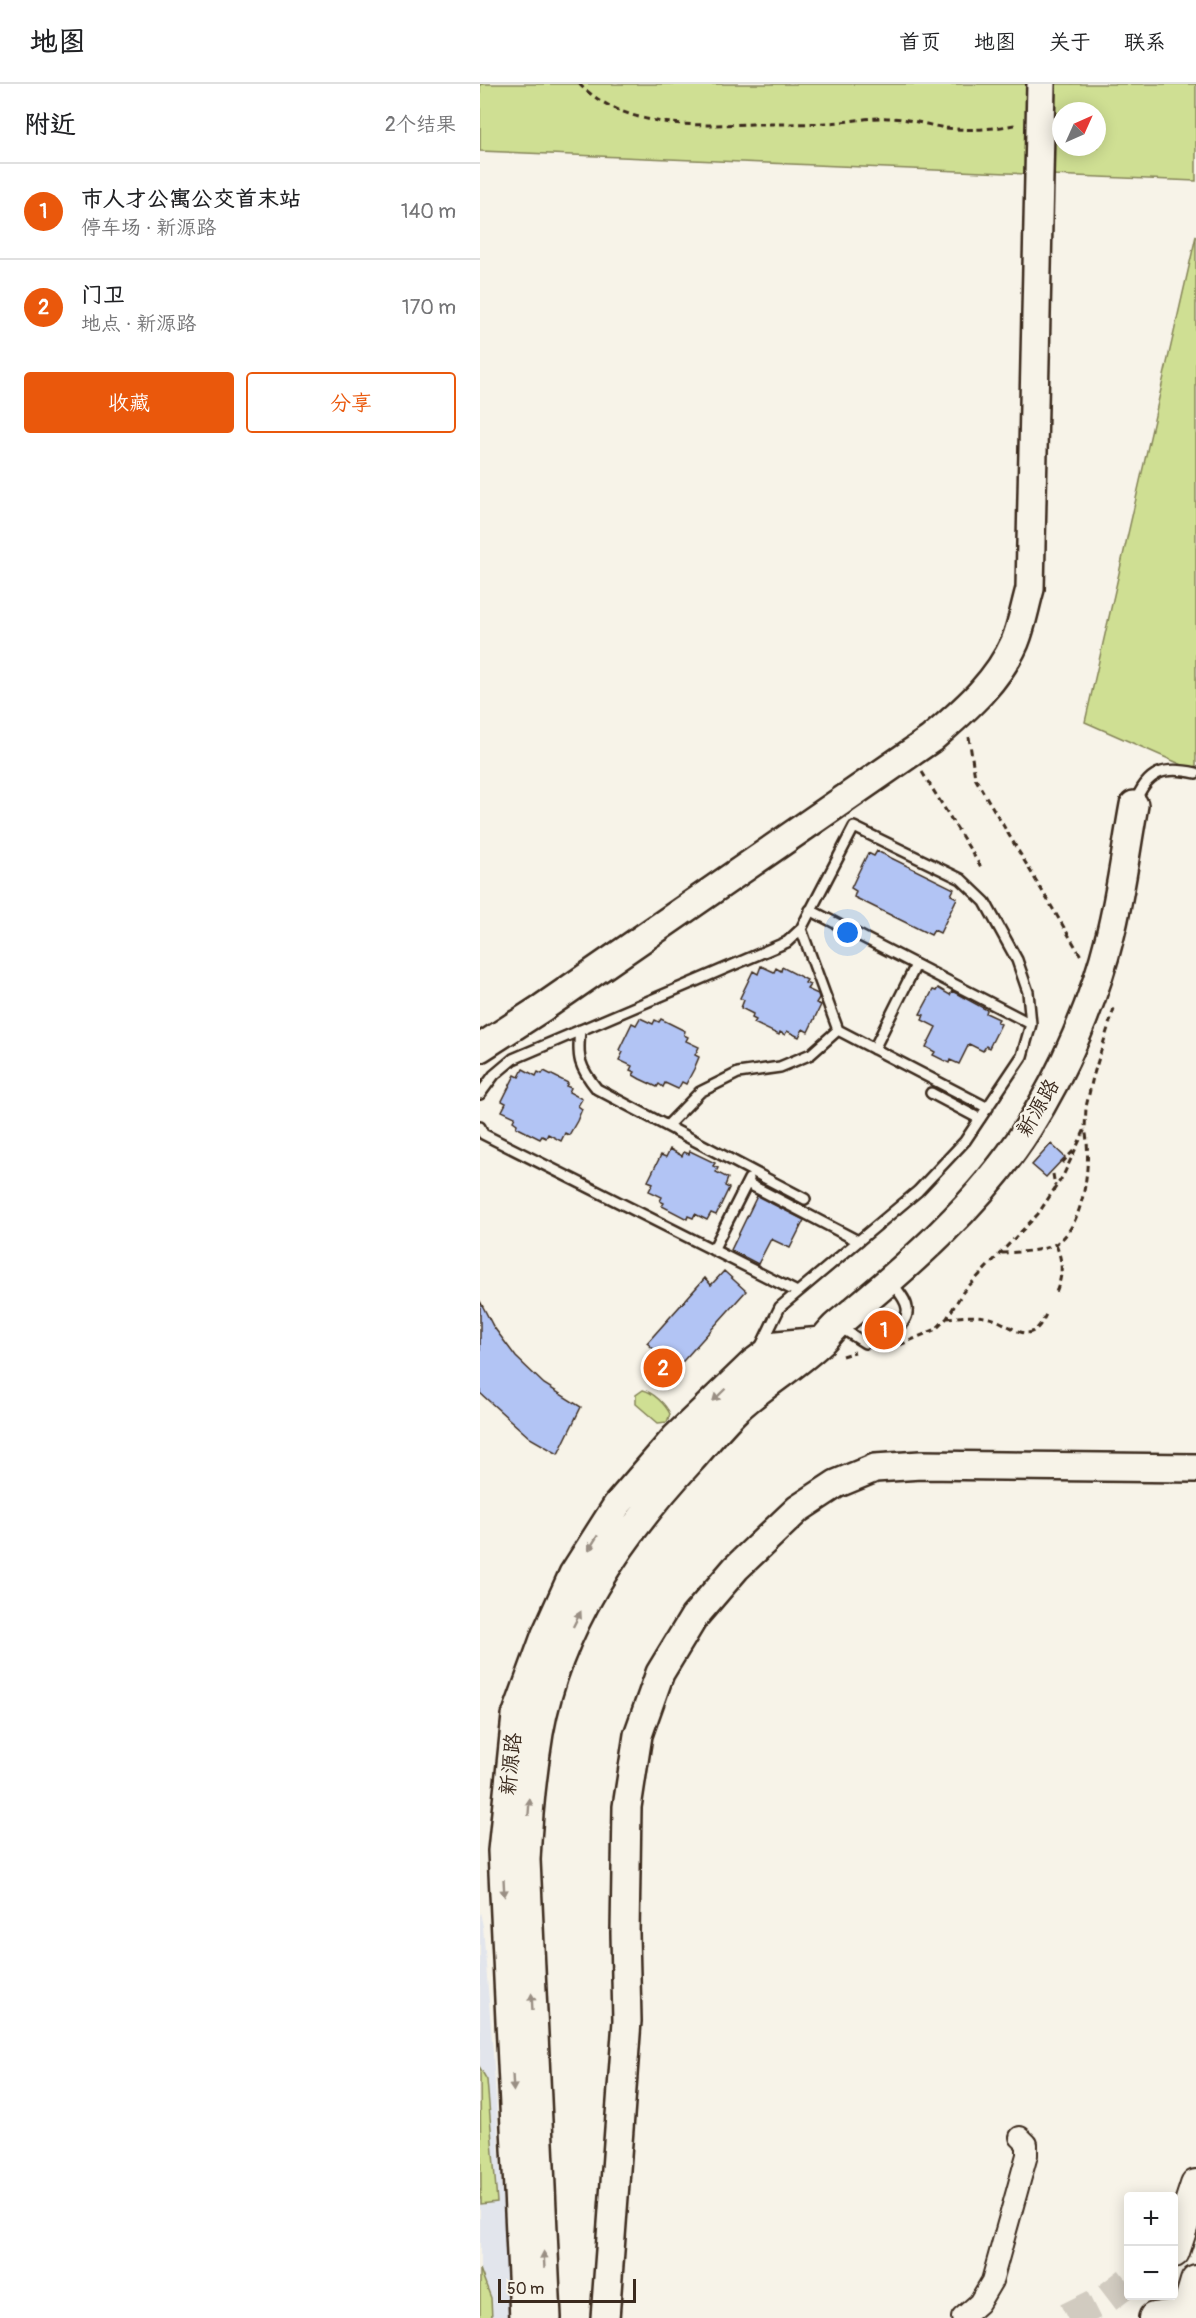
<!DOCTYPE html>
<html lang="zh">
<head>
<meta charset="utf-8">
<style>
  :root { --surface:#fff; --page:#f6f6f6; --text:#202124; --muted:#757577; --line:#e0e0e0; --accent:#ea580c }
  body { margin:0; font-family:Pangolin,"LXGW WenKai TC",sans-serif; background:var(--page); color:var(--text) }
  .controls { position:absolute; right:18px; bottom:18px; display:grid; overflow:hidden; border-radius:6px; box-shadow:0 3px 15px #0003 }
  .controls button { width:54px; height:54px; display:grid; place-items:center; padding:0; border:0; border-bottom:2px solid var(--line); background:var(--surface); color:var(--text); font:30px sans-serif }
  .compass { position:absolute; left:572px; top:18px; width:54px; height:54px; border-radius:50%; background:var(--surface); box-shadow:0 3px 15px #0003; rotate:45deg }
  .scale { position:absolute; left:18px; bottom:15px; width:138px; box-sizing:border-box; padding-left:6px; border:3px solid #3b2a1e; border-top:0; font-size:16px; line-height:21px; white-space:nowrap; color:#3b2a1e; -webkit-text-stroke:4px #f7f3e8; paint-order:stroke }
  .you { position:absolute; left:368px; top:849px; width:21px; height:21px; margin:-15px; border:4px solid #fff; border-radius:50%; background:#1a73e8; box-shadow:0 0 0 9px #1a73e833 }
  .badge { display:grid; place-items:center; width:39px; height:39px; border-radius:50%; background:var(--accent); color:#fff; font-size:20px; font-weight:700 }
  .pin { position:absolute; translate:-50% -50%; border:3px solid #fff; box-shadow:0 2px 6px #0006 }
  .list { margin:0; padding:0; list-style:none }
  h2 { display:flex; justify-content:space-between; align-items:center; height:78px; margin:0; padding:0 24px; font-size:26px }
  h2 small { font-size:20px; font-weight:400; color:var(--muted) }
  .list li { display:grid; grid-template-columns:39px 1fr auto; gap:18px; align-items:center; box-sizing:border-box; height:96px; padding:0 24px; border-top:2px solid var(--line) }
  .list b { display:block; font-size:22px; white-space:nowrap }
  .list p { margin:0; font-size:20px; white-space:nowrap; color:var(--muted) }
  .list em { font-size:20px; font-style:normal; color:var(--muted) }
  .actions { display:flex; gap:12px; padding:18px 24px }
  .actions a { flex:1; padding:14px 0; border:2px solid var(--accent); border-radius:6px; text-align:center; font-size:21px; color:var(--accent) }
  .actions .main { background:var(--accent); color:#fff }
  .map { position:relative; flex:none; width:716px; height:2234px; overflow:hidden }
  header { display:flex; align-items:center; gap:36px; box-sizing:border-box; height:84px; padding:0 30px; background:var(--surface); border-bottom:2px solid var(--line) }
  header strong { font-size:28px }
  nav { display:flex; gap:33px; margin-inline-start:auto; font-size:21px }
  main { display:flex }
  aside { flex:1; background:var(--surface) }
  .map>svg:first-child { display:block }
  .built { fill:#e2e5ec }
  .green { fill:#cfdf93; stroke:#858458; stroke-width:1.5; fill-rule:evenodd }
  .building { fill:#b2c4f4; stroke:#3b2a1e; stroke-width:1.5 }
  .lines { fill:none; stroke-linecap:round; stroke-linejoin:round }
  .primary-tunnel { stroke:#d1cbc0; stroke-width:30; stroke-dasharray:30 15; stroke-linecap:butt }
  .lane-casing { stroke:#3b2a1e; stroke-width:14 }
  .street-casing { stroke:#3b2a1e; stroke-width:24 }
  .secondary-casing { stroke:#3b2a1e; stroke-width:32 }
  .primary-casing { stroke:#3b2a1e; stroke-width:34 }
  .path { stroke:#3b2a1e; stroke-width:3; stroke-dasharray:6 4.5; stroke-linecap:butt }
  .lane { stroke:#f7f3e8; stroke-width:9 }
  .street { stroke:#f7f3e8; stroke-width:20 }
  .secondary { stroke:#f7f3e8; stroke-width:27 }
  .primary { stroke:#f7f3e8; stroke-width:30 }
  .oneway { fill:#998e83 }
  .labels { text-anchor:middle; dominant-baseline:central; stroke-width:5; stroke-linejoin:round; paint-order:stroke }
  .street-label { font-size:21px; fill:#3b2a1e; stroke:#f7f3e8 }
</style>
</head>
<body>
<header>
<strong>地图</strong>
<nav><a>首页</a><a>地图</a><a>关于</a><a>联系</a></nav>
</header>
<main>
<aside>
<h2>附近<small>2个结果</small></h2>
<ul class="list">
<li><span class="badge">1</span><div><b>市人才公寓公交首末站</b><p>停车场 · 新源路</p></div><em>140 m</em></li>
<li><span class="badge">2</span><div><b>门卫</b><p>地点 · 新源路</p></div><em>170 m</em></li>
</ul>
<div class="actions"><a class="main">收藏</a><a>分享</a></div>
</aside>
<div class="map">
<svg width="716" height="2234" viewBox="0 0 716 2234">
  <rect width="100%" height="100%" fill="#f7f3e8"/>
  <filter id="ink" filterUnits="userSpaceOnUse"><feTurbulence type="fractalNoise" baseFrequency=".0167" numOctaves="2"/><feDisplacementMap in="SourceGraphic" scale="12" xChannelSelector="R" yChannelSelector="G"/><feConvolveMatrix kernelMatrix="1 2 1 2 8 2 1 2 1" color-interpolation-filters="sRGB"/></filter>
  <g filter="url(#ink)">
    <path class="built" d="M0,1828L3,1842L13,1969L30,2234H0Z"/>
    <path class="green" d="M0,0H716V97L0,67ZM581,27H617V63H581Z
      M716,152V687L605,638Z
      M163,1306C173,1308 186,1321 190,1330L187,1338L178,1339L156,1320V1311Z
      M0,1984L7,1996L17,2118L1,2120Z
      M0,2185L11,2214L12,2234H0Z"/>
    <path class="building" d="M397,767L474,805L471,811L477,814L460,849L454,846L451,851L374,813L376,807L371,804L378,789L388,769L394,772Z
      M281,882L294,888L296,884L301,887L302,883L327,896L325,899L330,901L327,905L338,910L339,914L336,919L341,921L328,948L323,945L319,953L307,947L305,951L300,948L299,951L274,939L276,936L272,934L273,930L261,924L264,916L260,914L273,887L278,890Z
      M458,904L470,911L472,907L507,926L506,929L519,935L517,938L521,940L509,964L506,962L503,967L489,960L479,980L470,976L469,979L453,971L455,968L446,963L456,943L442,936L444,931L440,930L453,906L456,907Z
      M160,934L173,940L175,936L179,938L181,935L205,947L204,951L208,953L206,957L219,963L215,971L219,973L214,985L206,1000L202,998L198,1005L185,999L183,1003L179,1000L177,1003L160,995L153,991L155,988L150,986L152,982L139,976L143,968L139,966L152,939L156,941Z
      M43,985L56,992L58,988L62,990L64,987L88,999L86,1002L91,1004L89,1008L102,1015L98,1022L102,1025L97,1037L89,1051L85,1049L81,1057L68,1050L66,1054L62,1052L60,1055L36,1043L37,1040L33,1037L35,1033L22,1027L26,1019L22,1017L35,991L39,993Z
      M571,1060L585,1073L566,1093L552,1081Z
      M190,1065L202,1072L204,1068L209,1070L210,1067L235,1079L233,1082L238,1084L236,1088L248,1094L245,1102L249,1104L236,1131L231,1129L227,1136L215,1130L213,1134L208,1132L207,1135L182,1122L184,1119L180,1117L182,1113L169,1107L173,1099L168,1097L181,1071L186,1073Z
      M277,1112L324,1136L310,1164L291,1155L278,1180L251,1166Z
      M244,1187L266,1207L186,1296L171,1283L181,1272L167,1259L225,1194L231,1201Z
      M0,1217L13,1242L36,1273L64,1300L101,1323L78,1370L50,1354L0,1309Z"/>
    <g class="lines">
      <path class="primary-tunnel" d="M587,2234L627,2214L648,2198"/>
      <g class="lane-casing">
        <path id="lane" d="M655,719C667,687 684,682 716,689
          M330,826L551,940
          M321,845L358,946L508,1024
          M100,946C97,974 99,983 117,1005L325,1115
          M394,965L436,881
          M451,1009L500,1035
          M0,1010L14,991L33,975L307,858L321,845L374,743L481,795L505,818L537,876L548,908L551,940L542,972L485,1057L438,1107L300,1223L280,1264
          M187,1042L220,1008L258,989L300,983L331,970L358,946
          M0,1043L3,1050L317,1208
          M267,1099L378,1157
          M233,1166L269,1095
          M358,1242L385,1259C399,1256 430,1243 427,1224C426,1215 417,1206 412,1199"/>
      </g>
      <g class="street-casing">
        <path id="street" d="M482,2234L499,2219L512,2197L547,2071V2060L540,2053"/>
      </g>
      <g class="secondary-casing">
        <path id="secondary" d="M0,964L62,924L451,655C483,627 517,599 535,558C542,541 545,522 550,505L561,0
          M44,2234L22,1767L36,1632L66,1550L93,1490L137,1421L195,1354L273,1279L297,1261L342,1257
          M67,2234L46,1776C48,1733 52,1691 59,1649C78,1543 139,1454 211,1376C226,1359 241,1340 258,1324C284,1300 316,1282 342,1257C348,1251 352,1244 359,1239C428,1182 500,1120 548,1044C584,987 614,917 630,852C641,809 646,764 654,721
          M125,2234L147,1937L145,1849L147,1723L158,1651L180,1589L214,1533L256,1484L318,1425L356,1400L395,1384L441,1381L716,1384"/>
      </g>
      <g class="primary-casing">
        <path id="primary" d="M694,2168L716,2101
          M674,2234L705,2230
          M705,2234L716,2197"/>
      </g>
      <path class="path" d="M99,0C146,45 212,42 272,40C297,40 323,40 349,39C369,38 389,33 408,34C428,34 446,41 466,44C491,47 514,45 539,40
        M489,653L495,694L601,872
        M442,688L501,783
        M582,1079L595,1065
        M573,1090L575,1102
        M576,1161C583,1177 583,1192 576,1208
        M522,1169C538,1168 562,1168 577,1159C605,1141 612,1074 605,1045
        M467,1234C479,1233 493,1231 505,1233C533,1237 549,1270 567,1228
        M420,1261L456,1245L467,1234L483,1208L558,1130L583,1092L605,1045L606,1023L613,993L635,921
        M362,1272L375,1268"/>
      <use href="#lane" class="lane"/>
      <use href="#street" class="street"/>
      <use href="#secondary" class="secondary"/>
      <use href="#primary" class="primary"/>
    </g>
    <defs><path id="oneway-solid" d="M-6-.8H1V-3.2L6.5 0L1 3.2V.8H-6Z" transform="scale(1.5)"/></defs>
    <g class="oneway">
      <use href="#oneway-solid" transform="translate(239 1311) rotate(136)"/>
      <use href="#oneway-solid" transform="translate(113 1459) rotate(122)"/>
      <use href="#oneway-solid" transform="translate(97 1535) rotate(-63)"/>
      <use href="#oneway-solid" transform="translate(49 1723) rotate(-86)"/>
      <use href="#oneway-solid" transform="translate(24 1804) rotate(87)"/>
      <use href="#oneway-solid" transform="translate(52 1918) rotate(-93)"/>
      <use href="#oneway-solid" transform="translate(33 1999) rotate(87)"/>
      <use href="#oneway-solid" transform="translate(64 2176) rotate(-93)"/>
    </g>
  </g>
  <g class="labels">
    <g class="street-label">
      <text transform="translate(558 1024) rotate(-60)">新源路</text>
      <text transform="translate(31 1680) rotate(-84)">新源路</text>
    </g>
  </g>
</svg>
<div class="controls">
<button>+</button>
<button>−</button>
</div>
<svg class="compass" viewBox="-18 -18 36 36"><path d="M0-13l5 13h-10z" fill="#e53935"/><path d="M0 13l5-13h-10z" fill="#757577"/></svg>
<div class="scale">50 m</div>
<div class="you"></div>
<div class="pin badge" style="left:404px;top:1246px">1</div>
<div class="pin badge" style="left:183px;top:1284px">2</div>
</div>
</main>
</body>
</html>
